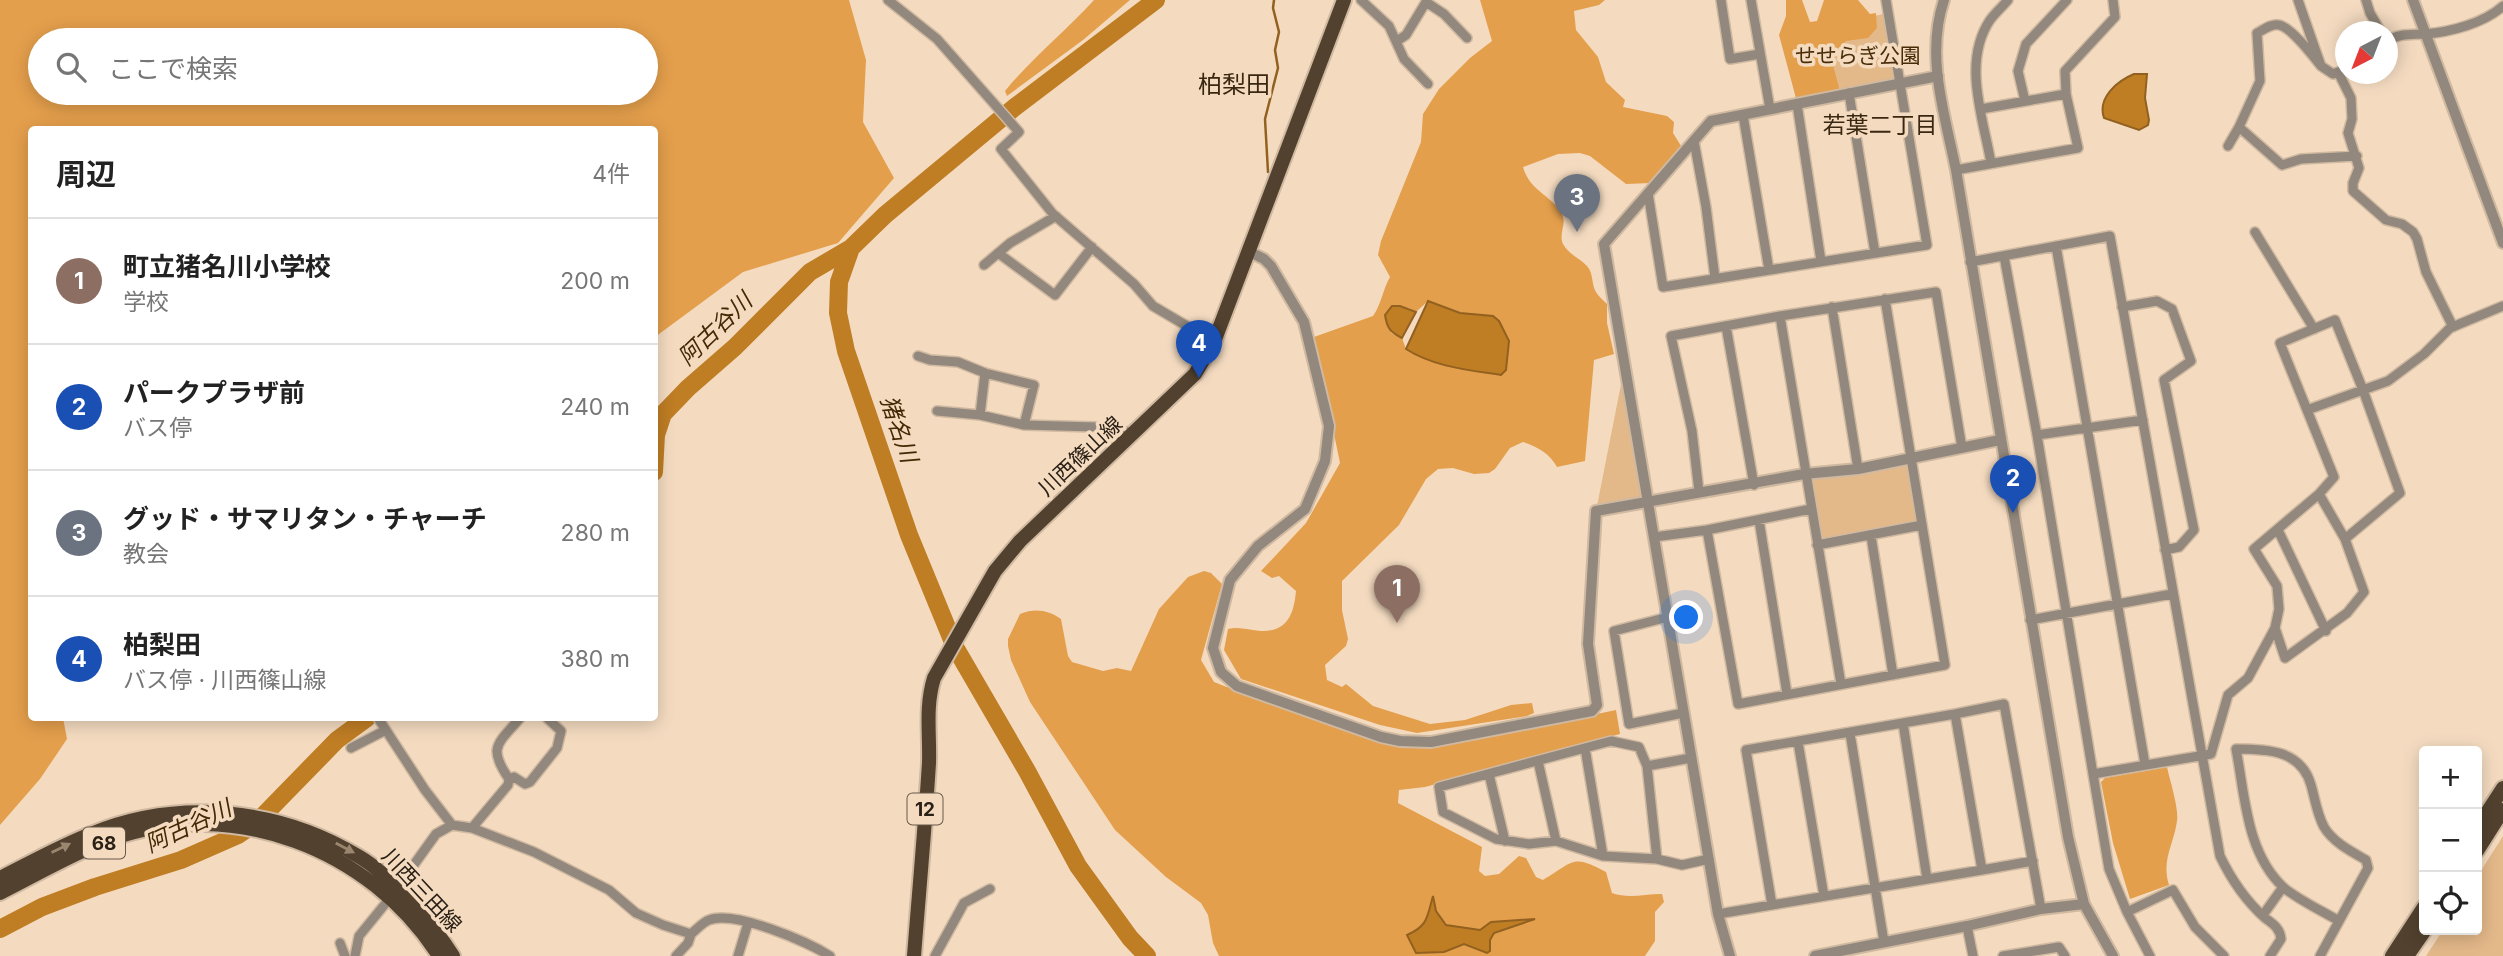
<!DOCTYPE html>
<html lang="ja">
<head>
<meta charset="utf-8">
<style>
  :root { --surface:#fff; --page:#f6f6f6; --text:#222; --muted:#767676; --line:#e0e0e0; --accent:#1a73e8 }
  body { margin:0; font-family:Inter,"Noto Sans JP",sans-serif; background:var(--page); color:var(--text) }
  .controls { position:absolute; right:21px; bottom:21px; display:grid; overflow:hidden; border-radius:7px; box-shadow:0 4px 18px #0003 }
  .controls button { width:63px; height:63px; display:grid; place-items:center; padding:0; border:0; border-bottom:2px solid var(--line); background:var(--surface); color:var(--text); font:35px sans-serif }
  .compass { position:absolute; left:2335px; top:21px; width:63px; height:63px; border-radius:50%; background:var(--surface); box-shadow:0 4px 18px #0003; rotate:222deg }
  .you { position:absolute; left:1687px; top:618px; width:24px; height:24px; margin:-18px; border:5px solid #fff; border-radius:50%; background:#1a73e8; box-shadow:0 0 0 10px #1a73e833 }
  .badge { display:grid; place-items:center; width:46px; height:46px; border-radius:50%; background:var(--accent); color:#fff; font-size:23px; font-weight:700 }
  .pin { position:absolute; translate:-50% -58px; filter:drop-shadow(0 2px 4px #0008) }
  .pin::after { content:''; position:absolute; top:37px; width:24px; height:21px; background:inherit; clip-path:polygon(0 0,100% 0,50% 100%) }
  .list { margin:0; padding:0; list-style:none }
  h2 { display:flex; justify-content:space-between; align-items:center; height:91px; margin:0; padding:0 28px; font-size:30px }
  h2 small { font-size:23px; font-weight:400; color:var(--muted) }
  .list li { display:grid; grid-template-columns:46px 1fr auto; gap:21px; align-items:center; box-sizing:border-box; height:126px; padding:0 28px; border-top:2px solid var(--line) }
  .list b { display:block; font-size:26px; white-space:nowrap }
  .list p { margin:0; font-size:23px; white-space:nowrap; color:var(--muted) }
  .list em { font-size:23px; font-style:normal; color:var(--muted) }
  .icon { flex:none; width:38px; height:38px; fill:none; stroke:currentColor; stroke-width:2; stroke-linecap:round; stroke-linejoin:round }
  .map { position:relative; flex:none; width:2503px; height:956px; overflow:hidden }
  .search { position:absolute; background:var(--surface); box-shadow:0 4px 18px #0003; left:28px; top:28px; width:630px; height:77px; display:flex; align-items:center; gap:18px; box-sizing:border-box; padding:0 24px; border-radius:38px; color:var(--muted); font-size:26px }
  .panel { position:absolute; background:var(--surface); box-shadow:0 4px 18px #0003; left:28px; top:126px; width:630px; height:595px; border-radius:7px }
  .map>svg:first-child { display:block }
  .green { fill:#e4b98a }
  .forest { fill:#e49f4c; fill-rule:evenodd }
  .water { fill:#bf7d24; stroke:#926120; stroke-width:2 }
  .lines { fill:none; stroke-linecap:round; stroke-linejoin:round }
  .stream { stroke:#926120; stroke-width:2.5 }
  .river { stroke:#bf7d24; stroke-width:18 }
  .minor-casing { stroke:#d0b9a1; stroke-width:12 }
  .tertiary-casing { stroke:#d0b9a1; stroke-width:14 }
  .primary-casing { stroke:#d0b9a1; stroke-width:18 }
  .minor { stroke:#92887d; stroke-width:9 }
  .tertiary { stroke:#92887d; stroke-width:10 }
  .primary { stroke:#52412e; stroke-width:14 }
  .oneway { fill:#9b8670 }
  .labels { text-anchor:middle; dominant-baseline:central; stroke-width:7; stroke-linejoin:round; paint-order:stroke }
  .shield { fill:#f4dbc0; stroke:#675849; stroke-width:2 }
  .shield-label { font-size:19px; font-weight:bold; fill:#2a2016 }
  .park-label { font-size:21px; fill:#472c07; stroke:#f4dbc0 }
  .street-label { font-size:21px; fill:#2a2016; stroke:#f4dbc0 }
  .neighbourhood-label { font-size:23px; fill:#3a2711; stroke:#f4dbc0 }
  .water-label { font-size:23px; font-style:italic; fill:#442904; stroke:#f4dbc0 }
  .quarter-label { font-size:24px; fill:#3a2711; stroke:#f4dbc0 }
</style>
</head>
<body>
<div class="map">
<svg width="2503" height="956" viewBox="0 0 2503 956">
  <rect width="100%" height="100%" fill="#f4dbc0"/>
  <path class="green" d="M1883,14L1895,77L1890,82L1796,98L1781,39Z
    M1625,364L1649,502L1596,511Z
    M1911,458L1922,525L1817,545L1804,474Z
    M2503,836V956H2426L2443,930H2477V877Z"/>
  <path class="forest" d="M0,0H849L866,60L863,122L894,178L838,243L743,272L655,337L654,130H32V718H63L67,739L40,779L0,825ZM646,40V93H40V40Z
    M1094,0H1130L1083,40L1007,96L1005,91C1032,58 1065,32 1094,0Z
    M1480,0H1605L1599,5L1574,11L1576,30L1598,57L1606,82L1625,100L1623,107L1667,116L1674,122L1673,133L1683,149L1651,183L1626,184L1590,156L1580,153L1558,154L1523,167C1530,191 1548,193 1561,212C1568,224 1558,233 1563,244C1569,255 1580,258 1587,266C1594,274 1591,284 1596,292C1598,296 1603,300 1607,304V323L1614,354L1594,360L1585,461L1557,467C1550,454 1538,447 1523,442L1510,448L1495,469L1489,473L1474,474L1453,468L1438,469L1426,479L1399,525L1342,581V610L1348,639L1346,646L1325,665L1327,680L1342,687L1346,684L1373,706L1430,724L1465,720L1511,705L1532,703L1534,713L1527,716L1417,733L1380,725L1241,679L1224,650L1228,629C1239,626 1249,630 1261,631C1288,632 1294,613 1296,591L1279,576L1272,578L1261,571L1306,523L1340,463L1314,337L1373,316C1381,305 1383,289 1390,277L1378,255L1381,241L1421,142L1423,114L1439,89L1470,58L1492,41ZM1428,301L1461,313L1493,316L1406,349L1402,338L1391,333L1408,308L1416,312Z
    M1786,0H1802L1810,22L1817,21L1824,0H1858L1870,14L1876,13L1877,28L1868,38L1846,41L1831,58L1840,91L1796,98L1779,35L1786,16Z
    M1204,571L1211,573L1222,584L1201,660L1214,682L1260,700L1398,747L1434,748L1616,710L1620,734L1425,787L1399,790L1398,803L1482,847L1479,871L1485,876L1499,874L1519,856L1526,858L1536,877L1543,880C1575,861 1572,854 1606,872L1612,893C1629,899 1643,894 1662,894L1664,902L1655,912V941L1645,956H1219L1213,943L1208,915L1201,903L1166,877L1115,830L1030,702L1011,660L1008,646V639L1020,614C1035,608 1048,610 1061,619L1068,656L1072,662L1103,671L1117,668L1131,671L1159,609L1188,577ZM1433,898L1436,911L1446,925L1480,930L1491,922L1532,920L1494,933L1490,940V951L1487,953L1464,944L1443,952L1417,953L1415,949Z
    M2167,767C2170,781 2179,808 2177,821C2174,844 2161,860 2169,885L2130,899L2113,843L2101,782L2105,778Z"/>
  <path class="water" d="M2134,74H2147L2145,98L2149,120L2148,125L2139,130L2104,118C2097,98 2117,81 2134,74Z
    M1428,301L1460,313L1493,316L1499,321L1509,341L1506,370L1501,375C1469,370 1434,367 1406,349Z
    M1392,306H1400L1416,312L1402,338C1390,332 1387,328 1385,315Z
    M1433,896L1436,911L1446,925L1480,930L1491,922L1535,919L1494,933L1490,940V951L1487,953L1464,944L1444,952L1416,953L1407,935C1428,926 1427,917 1433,896Z"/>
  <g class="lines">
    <path class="stream" d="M1268,172L1265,119L1278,68L1275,50L1279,32L1273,8L1274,0"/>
    <path class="river" d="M654,472L656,435L663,414L688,388L735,347L810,272L851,248
      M0,929L42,907L95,887L181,860L238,835L256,823L337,740L367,718
      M1147,956L1130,938L1078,866L1027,771L955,647L909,535L846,351L838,313L839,282L851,248L885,215L1015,107L1156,0"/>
    <g class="minor-casing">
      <path id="minor" d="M888,0L937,39L1019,132L1001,149L1053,214L1134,284L1153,306L1214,342
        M1361,0L1389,26L1404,59L1428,84
        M1721,0L1730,59L1760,54
        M1751,0L1770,109
        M2298,0L2321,66L2333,74L2346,69
        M2366,0L2370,13L2381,32
        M1397,41L1406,35L1426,2L1444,14L1467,38
        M2388,41C2398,33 2412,35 2425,34C2451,32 2484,23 2503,6
        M2338,72L2351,98L2352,119L2348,133L2359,168L2353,183V191L2386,220L2402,224L2413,232L2417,239L2426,272L2453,327
        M1849,93L1875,253
        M2025,101L2018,71L2026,44L2067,0
        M1797,104L1821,261
        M1981,109L2066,94
        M1743,115L1769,270
        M2239,127L2282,165L2301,159L2357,156
        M1694,141L1706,207L1715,278
        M2228,146L2239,127L2260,81L2257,33C2263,30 2272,23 2279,25C2291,27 2313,56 2321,66
        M1991,163C1983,117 1962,62 1990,20C1995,13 2002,7 2008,0
        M1956,170L2078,148L2066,94L2065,71L2115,17L2113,0
        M1648,193L1663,287L1927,245L1886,0
        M2255,232L2314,329
        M2056,246L2145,764
        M998,253L1055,295L1092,247
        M2004,256L2037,435L2093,774
        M1970,262L2110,236L2220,856C2231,879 2245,900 2265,918C2273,924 2280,928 2281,939L2270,956
        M984,265L1010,243L1056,216
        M1832,307L1858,469
        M2122,307L2157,301L2172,309L2191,361L2164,380L2194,530L2179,547L2165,550
        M1780,316L1936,292L1962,448
        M1726,326L1754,485
        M918,356L930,360L958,362L985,373L1034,385L1024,425
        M2307,410L2388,381L2424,354L2450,328L2503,306
        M937,411L980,415L1024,425L1095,427L1135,433
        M980,415L985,373
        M2037,435L2143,420
        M1699,492L1692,431L1671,336L1780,316L1841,684
        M2319,494L2345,539
        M1759,520L1787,694
        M1707,530L1811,509
        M2278,530L2326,631
        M1871,536L1893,675
        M1654,537L1707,530L1738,704L1945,665L1885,299
        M1817,545L1922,525
        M1668,617L1614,631L1629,724L1683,713
        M2030,620L2172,594
        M378,718L425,790L452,825
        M1903,723L1927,879
        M1850,733L1884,942
        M1798,742L1824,896
        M351,748L386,730
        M1585,748L1603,856
        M1691,758L1647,766L1639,747L1611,741L1439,787L1443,812L1496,839L1529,844L1556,841L1603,856L1657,859L1682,865L1709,859
        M1538,761L1556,841
        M1647,766L1657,859
        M1489,774L1505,841
        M509,779L514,777L525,784L530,782L557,748L561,731L547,718
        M472,828L508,785L509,779C487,747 498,744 520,718
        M2033,861L1982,870L1955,714L2004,704L2041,909
        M1772,905L1746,750L1955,714
        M2127,912L2173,890L2195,927L2224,956
        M1718,914L1982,870
        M2263,915L2283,887
        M1967,926L1973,956
        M340,943L345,956
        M355,956L359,936L390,898L436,834L452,825L472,828L534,852L609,890L636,913L663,925L691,934C696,930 703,922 709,920C735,910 808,942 830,956
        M676,956L688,943L691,934
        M738,956L748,923
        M935,956L964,903L990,889
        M2003,956L2059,947L2065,956
        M2150,956L2127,912L2109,869L2093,774L2211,754L2228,695L2248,678L2275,628L2279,609L2277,586L2254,549L2319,494L2334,477L2280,343L2335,320L2363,390L2400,493L2345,539L2364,592L2347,613L2285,658L2275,628
        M2320,956L2368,868L2366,860C2350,851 2333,842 2324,827C2317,814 2315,799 2311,785C2301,750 2268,749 2236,749C2245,795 2246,852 2283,887C2297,899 2322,911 2339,921"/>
    </g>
    <g class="tertiary-casing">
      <path id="tertiary" d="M1944,0C1925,56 1945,115 1956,170L2068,837L2084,904L2113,956
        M2413,0L2503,243
        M1248,251L1264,259L1271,266L1304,322L1329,426L1325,461L1305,509L1258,546L1230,580L1213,648L1221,672L1237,686L1381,737L1400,741L1431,742L1592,711L1597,705L1588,644L1596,511L1804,474L1858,469L2000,440
        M1730,956L1718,914L1604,244L1711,121L1938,76
        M1815,956L1967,926L2041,909L2084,904"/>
    </g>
    <g class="primary-casing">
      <path id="primary" d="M2477,828L2503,788
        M2477,851L2503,810
        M0,878C30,863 60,846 91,834C178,798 278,808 358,856C391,875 433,924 453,956
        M0,893C36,875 73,853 111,839C233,796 370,848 439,956
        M914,956C919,892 925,827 929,763C930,734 925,707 934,678L995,571L1020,541L1195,374L1214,342L1344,0
        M2392,956L2424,907
        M2407,956L2425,930"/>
    </g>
    <use href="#minor" class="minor"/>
    <use href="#tertiary" class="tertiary"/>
    <use href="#primary" class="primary"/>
  </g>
  <defs><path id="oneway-solid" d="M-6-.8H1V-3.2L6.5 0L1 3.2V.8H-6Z" transform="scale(1.75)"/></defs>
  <g class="oneway">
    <use href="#oneway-solid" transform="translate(61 848) rotate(-26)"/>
    <use href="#oneway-solid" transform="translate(345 848) rotate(28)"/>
  </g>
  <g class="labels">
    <g class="shield">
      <rect x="907.5" y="793.5" width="35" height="31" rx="5"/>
      <rect x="83" y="827.5" width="42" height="31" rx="5"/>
    </g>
    <g class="shield-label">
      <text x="925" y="809">12</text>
      <text x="104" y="843">68</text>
    </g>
    <g class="park-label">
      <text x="1858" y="55">せせらぎ公園</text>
    </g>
    <g class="street-label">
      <text transform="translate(1080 456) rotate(-43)">川西篠山線</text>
      <text transform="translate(422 890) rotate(47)">川西三田線</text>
    </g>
    <g class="neighbourhood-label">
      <text x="1880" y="125">若葉二丁目</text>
    </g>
    <g class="water-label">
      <text transform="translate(715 329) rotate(-44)">阿古谷川</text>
      <text transform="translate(899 429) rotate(71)">猪名川</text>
      <text transform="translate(188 826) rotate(-25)">阿古谷川</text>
    </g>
    <g class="quarter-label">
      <text x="1234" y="84">柏梨田</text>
    </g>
  </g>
</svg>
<div class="controls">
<button>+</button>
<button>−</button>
<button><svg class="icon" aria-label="locate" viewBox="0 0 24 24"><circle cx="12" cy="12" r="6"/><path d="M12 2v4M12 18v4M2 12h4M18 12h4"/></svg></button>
</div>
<svg class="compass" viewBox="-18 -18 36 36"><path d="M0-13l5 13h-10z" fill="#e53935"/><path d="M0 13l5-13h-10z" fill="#767676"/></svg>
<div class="you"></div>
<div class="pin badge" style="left:1397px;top:623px;background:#8d6e63">1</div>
<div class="pin badge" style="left:2013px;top:513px;background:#1a4fb4">2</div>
<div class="pin badge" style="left:1577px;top:232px;background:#6b7280">3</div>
<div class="pin badge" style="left:1199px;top:378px;background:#1a4fb4">4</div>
<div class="search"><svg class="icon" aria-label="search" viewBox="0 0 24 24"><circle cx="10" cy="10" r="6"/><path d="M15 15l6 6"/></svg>ここで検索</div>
<section class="panel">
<h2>周辺<small>4件</small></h2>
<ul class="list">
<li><span class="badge" style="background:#8d6e63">1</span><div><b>町立猪名川小学校</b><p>学校</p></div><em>200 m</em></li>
<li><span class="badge" style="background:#1a4fb4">2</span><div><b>パークプラザ前</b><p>バス停</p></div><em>240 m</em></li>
<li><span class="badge" style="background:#6b7280">3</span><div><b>グッド・サマリタン・チャーチ</b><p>教会</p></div><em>280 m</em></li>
<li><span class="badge" style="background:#1a4fb4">4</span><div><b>柏梨田</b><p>バス停 · 川西篠山線</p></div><em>380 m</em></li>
</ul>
</section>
</div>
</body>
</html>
